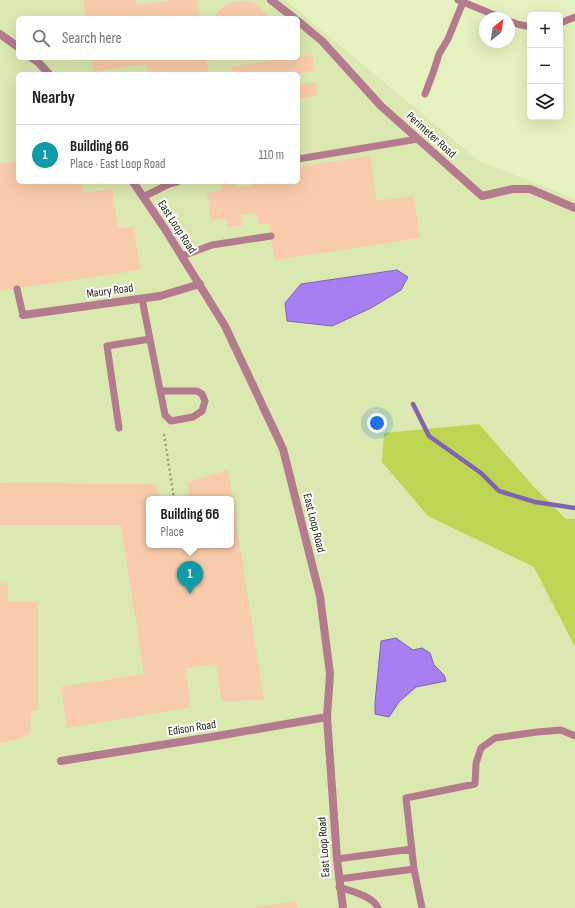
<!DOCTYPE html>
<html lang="en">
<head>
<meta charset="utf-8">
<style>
  :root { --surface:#fff; --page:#f6f6f6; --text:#202124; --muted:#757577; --line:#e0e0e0; --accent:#db2777 }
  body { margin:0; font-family:"Sofia Sans Condensed",sans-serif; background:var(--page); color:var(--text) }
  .controls { position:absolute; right:12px; top:12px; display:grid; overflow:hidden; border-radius:6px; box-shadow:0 4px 16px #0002 }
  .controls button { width:36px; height:36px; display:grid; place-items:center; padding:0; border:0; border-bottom:1px solid var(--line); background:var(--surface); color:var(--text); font:20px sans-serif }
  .compass { position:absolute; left:479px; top:12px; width:36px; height:36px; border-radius:50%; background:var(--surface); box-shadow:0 4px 16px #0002; rotate:30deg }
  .you { position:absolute; left:377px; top:423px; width:14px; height:14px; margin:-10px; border:3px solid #fff; border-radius:50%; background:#1a73e8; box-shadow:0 0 0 6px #1a73e833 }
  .badge { display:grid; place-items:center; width:26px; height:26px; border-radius:50%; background:var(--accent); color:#fff; font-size:13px; font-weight:700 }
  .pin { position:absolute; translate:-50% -33px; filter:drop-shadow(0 1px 2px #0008) }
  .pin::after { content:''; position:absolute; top:21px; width:14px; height:12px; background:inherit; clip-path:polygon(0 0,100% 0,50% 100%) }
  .popup { position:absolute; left:146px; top:496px; width:88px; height:52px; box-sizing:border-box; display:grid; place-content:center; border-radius:6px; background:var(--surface); filter:drop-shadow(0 1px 3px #0005); font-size:13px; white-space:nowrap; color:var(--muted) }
  .popup b { font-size:15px; color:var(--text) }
  .popup::after { content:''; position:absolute; left:50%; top:100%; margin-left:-8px; border:8px solid transparent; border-top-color:var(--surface) }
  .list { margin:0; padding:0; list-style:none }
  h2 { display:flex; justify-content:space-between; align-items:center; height:52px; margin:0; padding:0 16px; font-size:17px }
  h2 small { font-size:13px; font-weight:400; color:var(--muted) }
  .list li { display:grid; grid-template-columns:26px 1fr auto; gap:12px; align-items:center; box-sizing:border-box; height:60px; padding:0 16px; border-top:1px solid var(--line) }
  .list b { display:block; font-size:15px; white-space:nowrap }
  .list p { margin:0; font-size:13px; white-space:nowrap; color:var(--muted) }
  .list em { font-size:13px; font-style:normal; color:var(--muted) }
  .icon { flex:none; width:22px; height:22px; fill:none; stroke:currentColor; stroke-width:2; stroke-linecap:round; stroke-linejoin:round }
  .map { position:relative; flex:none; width:575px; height:908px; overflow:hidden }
  .search { position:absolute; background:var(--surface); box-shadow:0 4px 16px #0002; left:16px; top:16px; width:284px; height:44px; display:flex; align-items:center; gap:10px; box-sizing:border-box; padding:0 14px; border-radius:6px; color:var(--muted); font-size:15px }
  .panel { position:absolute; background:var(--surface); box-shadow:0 4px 16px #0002; left:16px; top:72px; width:284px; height:112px; border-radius:6px }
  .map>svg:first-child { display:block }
  .built { fill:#dbe8af; fill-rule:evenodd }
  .green { fill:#bed554 }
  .water { fill:#a87ef3; stroke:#8064b0 }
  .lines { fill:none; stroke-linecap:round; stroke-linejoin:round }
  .stream { stroke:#8064b0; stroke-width:4.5 }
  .building { fill:#f8cbaa }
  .path { stroke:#98a07b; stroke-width:2.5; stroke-dasharray:2 3; stroke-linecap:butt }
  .service { stroke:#b47a8d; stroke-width:7 }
  .minor { stroke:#b47a8d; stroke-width:8 }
  .labels { text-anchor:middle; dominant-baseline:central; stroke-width:4; stroke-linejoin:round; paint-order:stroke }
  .street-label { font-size:12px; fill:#242715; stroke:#fff }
</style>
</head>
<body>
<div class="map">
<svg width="575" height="908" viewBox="0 0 575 908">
  <rect width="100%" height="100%" fill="#e5f1bf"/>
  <path class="built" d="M0,0H285L479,161L575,199V908H0ZM18,18H298V58H18ZM18,74H298V182H18ZM149,499H231V545H149Z"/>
  <path class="green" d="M479,424L533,486L566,519H575V647L534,567L428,516L382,462L384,433Z"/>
  <path class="water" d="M397,270L408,277L401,290L371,308L332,326L287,321L285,303L301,284Z
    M396,638L413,650L422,648L430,653L434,665L444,675L446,681L416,687L399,702L389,717L375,714V703L381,641Z"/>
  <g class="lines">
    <path class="stream" d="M413,404L429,436L481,473L499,491L535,502L575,508"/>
  </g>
  <path class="building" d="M83,0H136L137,5L173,0H197L200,18H86Z
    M242,1L252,2L260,7L267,15L268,18H215L217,13L224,6L233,2Z
    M312,55L315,71L297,74H232L231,67L289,58H298V57Z
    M92,58H206L209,74H156V72L148,73L146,64L94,72Z
    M316,82L318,96L298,99V85Z
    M370,156L377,201L414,196L420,238L275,260L269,223L259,225L257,213L241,215L243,225L227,227L226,218L211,221L207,193L222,190L221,182H235L236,188L253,185L252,182H298V167Z
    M18,161V182H82L83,193L112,189L118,228L134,227L140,270L0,291V164Z
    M228,470L264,700L222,701L216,664L185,668L191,707L67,728L61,687L144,674L121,525H0V483L156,484L159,499H149V545H231V499H190L188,482Z
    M8,583V601L38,602V711H31L30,734L18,739L0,743V584Z
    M296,901L297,908H256V907Z"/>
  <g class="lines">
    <path class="path" d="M164,434L174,499"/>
    <path class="service" d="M458,0L502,18
      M509,21L517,24L530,27
      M560,23L575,17
      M425,94L433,73L439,54L448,39L463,2
      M298,159L418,139
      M143,197L169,184L177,182
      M182,256L212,245L271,236
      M17,289L23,315
      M142,299L165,415L171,421L193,417L202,411L205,401L202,394L197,391H160
      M119,428L107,346L150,339
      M337,859L412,849
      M339,879L414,869
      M339,887C351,891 373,896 378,908
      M422,908L414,869L406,798L475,784L476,763L481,748L495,738L537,732L561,730L575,736"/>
    <path class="minor" d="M271,0L294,18
      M298,21L322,41L381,106L482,196L513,189H530L575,208
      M0,34L18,47
      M32,58L38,62L49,74
      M133,182L165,229L225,326L283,449L320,596L330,674L327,717L337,859L343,908
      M23,315L160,296L200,284
      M61,761L211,737L327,717"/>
  </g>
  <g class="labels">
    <g class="street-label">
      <text transform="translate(431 135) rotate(42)">Perimeter Road</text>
      <text transform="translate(177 227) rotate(57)">East Loop Road</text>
      <text transform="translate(110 291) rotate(-8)">Maury Road</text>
      <text transform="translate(314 523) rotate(76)">East Loop Road</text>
      <text transform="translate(192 728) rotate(-9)">Edison Road</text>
      <text transform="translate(324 847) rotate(-94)">East Loop Road</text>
    </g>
  </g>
</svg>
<div class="controls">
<button>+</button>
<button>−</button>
<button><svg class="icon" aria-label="layers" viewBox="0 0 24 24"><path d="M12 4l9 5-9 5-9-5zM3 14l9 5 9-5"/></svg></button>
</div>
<svg class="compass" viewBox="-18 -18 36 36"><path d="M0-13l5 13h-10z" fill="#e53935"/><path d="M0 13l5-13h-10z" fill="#757577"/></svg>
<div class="you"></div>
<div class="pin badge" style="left:190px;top:594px;background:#0f9aa8">1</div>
<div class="popup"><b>Building 66</b>Place</div>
<div class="search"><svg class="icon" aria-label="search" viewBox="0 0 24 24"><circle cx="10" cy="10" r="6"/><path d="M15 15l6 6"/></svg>Search here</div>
<section class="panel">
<h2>Nearby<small></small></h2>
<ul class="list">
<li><span class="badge" style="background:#0f9aa8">1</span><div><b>Building 66</b><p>Place · East Loop Road</p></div><em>110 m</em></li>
</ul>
</section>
</div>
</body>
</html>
